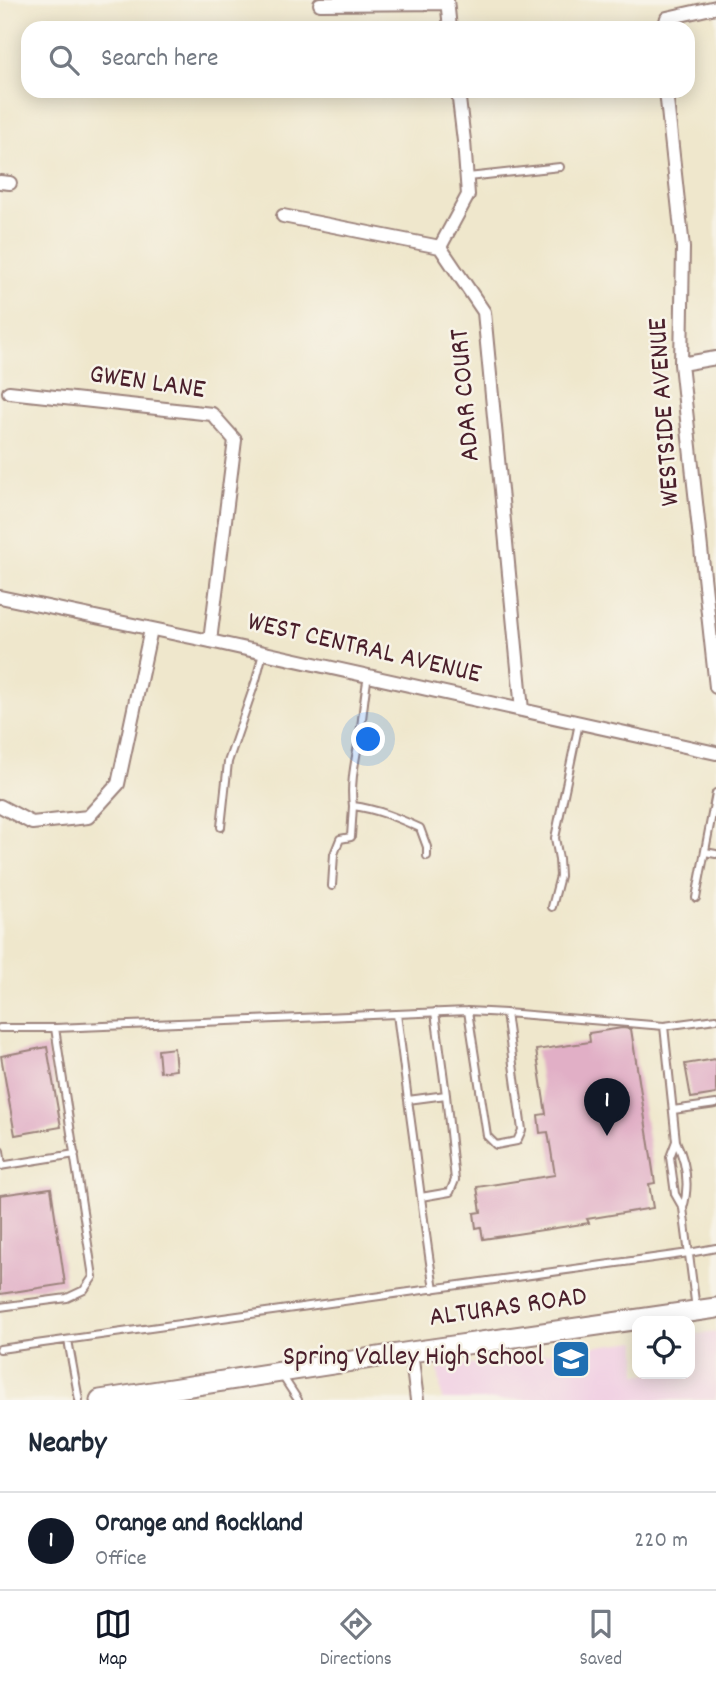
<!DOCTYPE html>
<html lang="en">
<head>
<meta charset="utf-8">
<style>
  :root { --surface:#fff; --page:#f2f2f3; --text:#1f2937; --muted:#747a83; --line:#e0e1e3; --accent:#111827 }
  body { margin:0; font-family:Dekko,sans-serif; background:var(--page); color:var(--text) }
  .controls { position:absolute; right:21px; bottom:21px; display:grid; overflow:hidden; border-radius:14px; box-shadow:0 4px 18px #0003 }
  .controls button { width:63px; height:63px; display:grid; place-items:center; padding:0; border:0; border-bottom:2px solid var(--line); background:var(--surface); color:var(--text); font:35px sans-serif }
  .you { position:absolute; left:369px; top:740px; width:24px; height:24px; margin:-18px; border:5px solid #fff; border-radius:50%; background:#1a73e8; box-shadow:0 0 0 10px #1a73e833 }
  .badge { display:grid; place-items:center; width:46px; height:46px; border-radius:50%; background:var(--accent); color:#fff; font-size:23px; font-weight:700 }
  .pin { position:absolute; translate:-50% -58px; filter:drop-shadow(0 2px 4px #0008) }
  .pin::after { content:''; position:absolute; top:37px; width:24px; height:21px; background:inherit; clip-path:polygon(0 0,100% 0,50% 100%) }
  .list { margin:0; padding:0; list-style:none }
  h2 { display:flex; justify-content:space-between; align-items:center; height:91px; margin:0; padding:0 28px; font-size:30px }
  h2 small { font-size:23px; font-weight:400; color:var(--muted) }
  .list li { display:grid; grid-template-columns:46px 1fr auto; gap:21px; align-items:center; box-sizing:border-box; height:98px; padding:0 28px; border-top:2px solid var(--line) }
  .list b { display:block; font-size:26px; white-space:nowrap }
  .list p { margin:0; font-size:23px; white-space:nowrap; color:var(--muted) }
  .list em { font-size:23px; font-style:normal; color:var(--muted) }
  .icon { flex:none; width:38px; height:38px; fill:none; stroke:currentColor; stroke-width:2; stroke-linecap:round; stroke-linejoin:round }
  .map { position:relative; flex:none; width:716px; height:1400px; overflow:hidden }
  .search { position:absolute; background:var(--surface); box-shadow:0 4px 18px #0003; left:21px; right:21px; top:21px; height:77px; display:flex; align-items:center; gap:18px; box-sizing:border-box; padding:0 24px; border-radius:21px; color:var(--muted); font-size:26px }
  .sheet { height:189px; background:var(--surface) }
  nav { display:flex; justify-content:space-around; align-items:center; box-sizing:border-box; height:98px; border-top:2px solid var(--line); background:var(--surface); font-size:19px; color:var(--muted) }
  nav a { display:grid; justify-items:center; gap:4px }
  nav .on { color:var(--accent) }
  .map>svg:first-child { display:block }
  .built { fill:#f1d0e3 }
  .building { fill:#e1afc6 }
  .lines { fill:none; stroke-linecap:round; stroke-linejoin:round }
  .lane-casing { stroke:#9c837c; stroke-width:10 }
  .street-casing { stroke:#9c837c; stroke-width:16 }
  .primary-casing { stroke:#9c837c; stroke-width:23 }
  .lane { stroke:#fff; stroke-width:6 }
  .street { stroke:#fff; stroke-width:12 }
  .primary { stroke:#fff; stroke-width:19 }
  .labels { text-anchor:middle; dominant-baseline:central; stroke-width:5; stroke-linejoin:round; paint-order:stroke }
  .street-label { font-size:28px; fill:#4a1f2b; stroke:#f7f3e8 }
  .poi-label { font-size:28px; fill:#4a1f2b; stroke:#f7f3e8; text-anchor:end }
</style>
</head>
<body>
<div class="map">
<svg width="716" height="1400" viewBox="0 0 716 1400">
  <rect width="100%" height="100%" fill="#f7f3e8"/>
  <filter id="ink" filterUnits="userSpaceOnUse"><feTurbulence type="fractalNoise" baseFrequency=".0143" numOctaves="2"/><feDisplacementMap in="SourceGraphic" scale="14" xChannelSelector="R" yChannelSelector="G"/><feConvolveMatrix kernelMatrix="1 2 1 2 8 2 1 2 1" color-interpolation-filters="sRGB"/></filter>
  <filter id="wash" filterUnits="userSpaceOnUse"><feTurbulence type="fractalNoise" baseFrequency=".00686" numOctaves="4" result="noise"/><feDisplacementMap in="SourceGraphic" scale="28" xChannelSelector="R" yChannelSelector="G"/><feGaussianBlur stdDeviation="1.57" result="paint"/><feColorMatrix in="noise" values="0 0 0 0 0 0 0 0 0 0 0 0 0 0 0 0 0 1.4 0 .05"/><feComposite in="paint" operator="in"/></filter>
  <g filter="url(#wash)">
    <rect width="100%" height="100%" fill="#efe7cc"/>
    <path class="built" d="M716,1332V1400H442L438,1369L551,1352L637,1341V1374H690V1335Z"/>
    <g id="blocks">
      <path class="building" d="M622,1028L631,1029L655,1183L649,1184L653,1208L587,1219L589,1223L483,1239L481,1227L476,1228L474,1213L481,1212L477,1187L555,1175L548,1132L540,1133L538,1115L546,1114L536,1050L590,1042L589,1033Z
        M47,1047L61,1127L15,1135L1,1056Z
        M174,1048L176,1070L160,1072L158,1050Z
        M716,1059V1094L691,1098L685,1064Z
        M51,1188L65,1284L0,1294V1195Z"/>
    </g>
  </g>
  <g filter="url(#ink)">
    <use href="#blocks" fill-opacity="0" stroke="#9c837c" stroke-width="2"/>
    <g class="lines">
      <g class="lane-casing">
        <path id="lane" d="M468,177L560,167
          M368,676C365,691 364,704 362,719C359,749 349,776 353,806C377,809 398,818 420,828L427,847V856
          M221,827L228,762L256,680L263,653
          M705,852L716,854
          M332,886L334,854L340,839L351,837L353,806
          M696,898L716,793
          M552,907L560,876L559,859L555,838L579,723
          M468,1011L487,1136L496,1145L517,1141L522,1130L506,1013
          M435,1012L446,1095
          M397,1014L408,1100
          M664,1026L676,1141C686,1162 690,1185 683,1208
          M0,1028H55L468,1011L506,1013L664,1026L716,1019
          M673,1110L716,1104
          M676,1141L670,1157L675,1194L683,1208L696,1309
          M0,1151L2,1166
          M0,1166L75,1154
          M421,1197L450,1192L455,1180L446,1095L408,1100C417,1163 424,1226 434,1289
          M0,1307L67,1298L84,1290L93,1277L55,1028
          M68,1340L79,1400
          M0,1349L689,1253L716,1248
          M283,1377L298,1400"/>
      </g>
      <g class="street-casing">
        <path id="street" d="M447,0L450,28
          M320,4L447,3
          M664,28L667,18L716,7
          M666,91L683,248L681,364L716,687
          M0,182L10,183
          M283,216L440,247L484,312L522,710
          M440,247L468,195L464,141L458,91
          M681,364L716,358
          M9,392L212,414L235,440L210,641
          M0,597L210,641L716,753
          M0,806L32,823L88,817L118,784L151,629
          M411,1352L417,1400"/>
      </g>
      <g class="primary-casing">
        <path id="primary" d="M100,1400L411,1352L716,1308"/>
      </g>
      <use href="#lane" class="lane"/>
      <use href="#street" class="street"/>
      <use href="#primary" class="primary"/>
    </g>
  </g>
  <defs>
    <g id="school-square" transform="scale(2.0125)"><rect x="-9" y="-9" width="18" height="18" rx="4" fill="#1f6fb2" stroke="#f7f3e8"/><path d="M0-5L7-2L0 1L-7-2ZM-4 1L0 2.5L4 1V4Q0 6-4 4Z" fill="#fff"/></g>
  </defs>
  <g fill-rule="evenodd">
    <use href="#school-square" x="571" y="1359"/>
  </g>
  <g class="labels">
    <g class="street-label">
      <text transform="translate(147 384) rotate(8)">GWEN LANE</text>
      <text transform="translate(467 395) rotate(-95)">ADAR COURT</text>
      <text transform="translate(666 412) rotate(-94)">WESTSIDE AVENUE</text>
      <text transform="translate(364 650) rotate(13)">WEST CENTRAL AVENUE</text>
      <text transform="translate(508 1309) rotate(-8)">ALTURAS ROAD</text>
    </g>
    <g class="poi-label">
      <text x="544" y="1359">Spring Valley High School</text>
    </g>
  </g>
</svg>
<div class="controls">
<button><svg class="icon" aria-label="locate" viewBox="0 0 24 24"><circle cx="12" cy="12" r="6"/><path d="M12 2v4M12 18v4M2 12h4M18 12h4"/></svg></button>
</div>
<div class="you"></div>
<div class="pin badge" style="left:607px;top:1136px">1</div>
<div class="search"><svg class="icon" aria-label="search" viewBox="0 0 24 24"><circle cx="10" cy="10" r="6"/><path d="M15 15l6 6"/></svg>Search here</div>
</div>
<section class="sheet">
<h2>Nearby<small></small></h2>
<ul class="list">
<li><span class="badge">1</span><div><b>Orange and Rockland</b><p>Office</p></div><em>220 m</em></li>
</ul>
</section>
<nav>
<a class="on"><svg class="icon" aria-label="map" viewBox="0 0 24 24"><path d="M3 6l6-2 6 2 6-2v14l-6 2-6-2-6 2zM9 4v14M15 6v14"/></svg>Map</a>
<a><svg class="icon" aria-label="directions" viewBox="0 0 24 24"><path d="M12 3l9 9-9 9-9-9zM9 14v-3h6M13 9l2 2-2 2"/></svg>Directions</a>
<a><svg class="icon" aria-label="saved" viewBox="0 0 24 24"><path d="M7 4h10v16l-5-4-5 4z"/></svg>Saved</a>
</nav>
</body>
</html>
